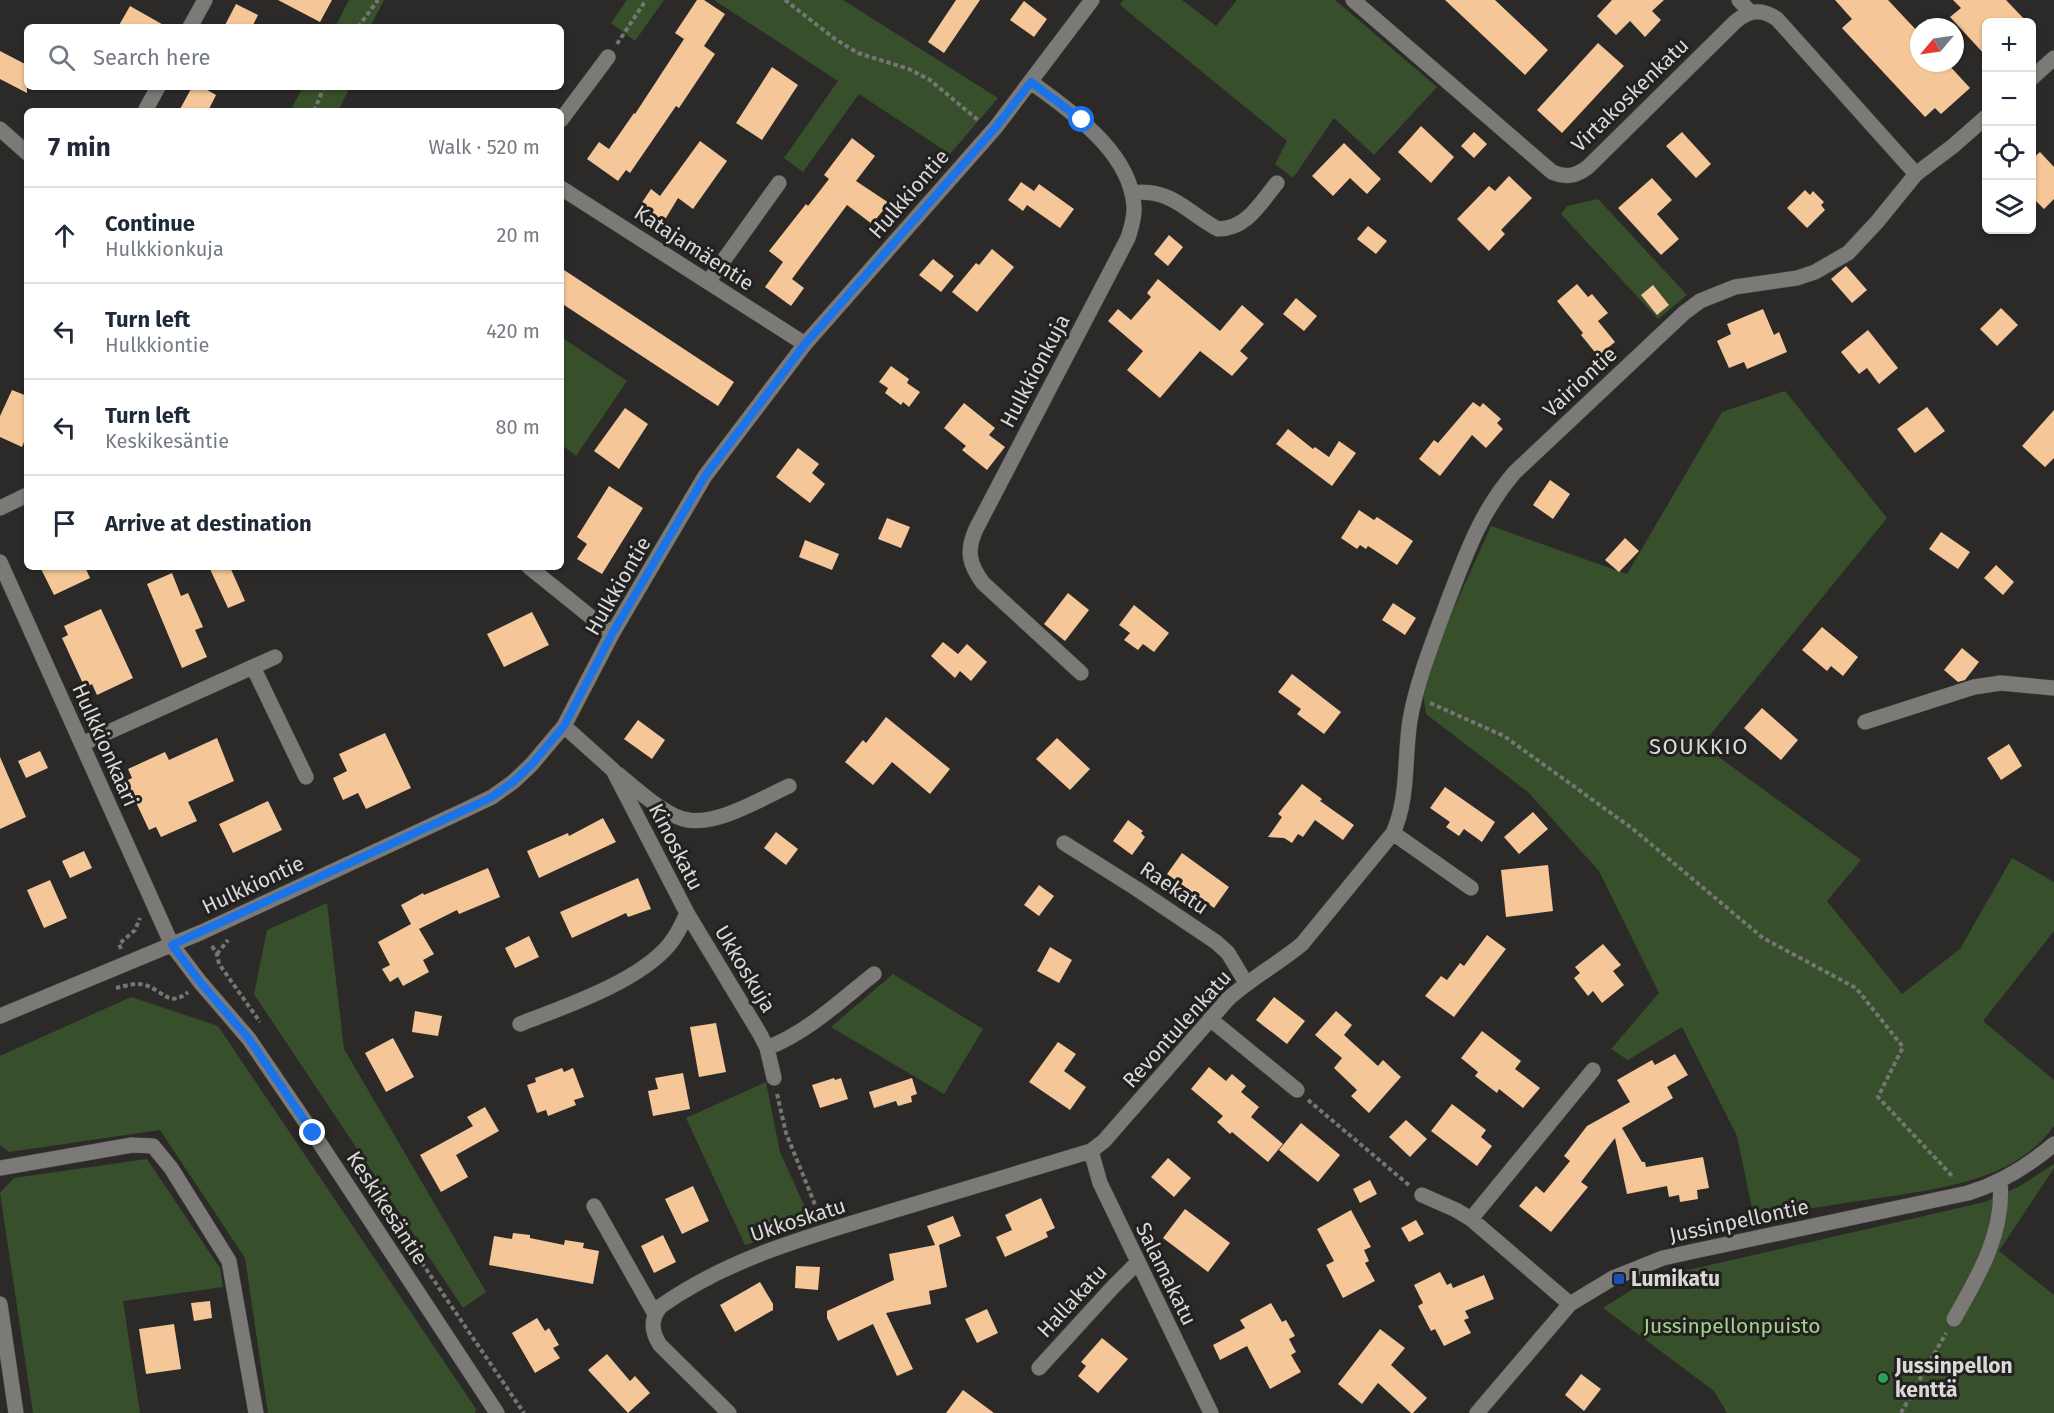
<!DOCTYPE html>
<html lang="en">
<head>
<meta charset="utf-8">
<style>
  :root { --surface:#fff; --page:#f6f6f7; --text:#1f2937; --muted:#747a83; --line:#e0e1e3 }
  body { margin:0; font-family:"Fira Sans",sans-serif; background:var(--page); color:var(--text) }
  .controls { position:absolute; right:18px; top:18px; display:grid; overflow:hidden; border-radius:9px; box-shadow:0 2px 4px #0004 }
  .controls button { width:54px; height:54px; display:grid; place-items:center; padding:0; border:0; border-bottom:2px solid var(--line); background:var(--surface); color:var(--text); font:30px sans-serif }
  .compass { position:absolute; left:1910px; top:18px; width:54px; height:54px; border-radius:50%; background:var(--surface); box-shadow:0 2px 4px #0004; rotate:241deg }
  .stop { position:absolute; width:18px; height:18px; margin:-14px; border:4px solid #1a73e8; border-radius:50%; background:#fff }
  .stop.end { background:#1a73e8; border-color:#fff; box-shadow:0 2px 6px #0008 }
  .list { margin:0; padding:0; list-style:none }
  h2 { display:flex; justify-content:space-between; align-items:center; height:78px; margin:0; padding:0 24px; font-size:26px }
  h2 small { font-size:20px; font-weight:400; color:var(--muted) }
  .list li { display:grid; grid-template-columns:39px 1fr auto; gap:18px; align-items:center; box-sizing:border-box; height:96px; padding:0 24px; border-top:2px solid var(--line) }
  .list b { display:block; font-size:22px; white-space:nowrap }
  .list p { margin:0; font-size:20px; white-space:nowrap; color:var(--muted) }
  .list em { font-size:20px; font-style:normal; color:var(--muted) }
  .icon { flex:none; width:33px; height:33px; fill:none; stroke:currentColor; stroke-width:2; stroke-linecap:round; stroke-linejoin:round }
  .map { position:relative; flex:none; width:2054px; height:1413px; overflow:hidden }
  .search { position:absolute; background:var(--surface); box-shadow:0 2px 4px #0004; left:24px; top:24px; width:540px; height:66px; display:flex; align-items:center; gap:15px; box-sizing:border-box; padding:0 21px; border-radius:9px; color:var(--muted); font-size:22px }
  .panel { position:absolute; background:var(--surface); box-shadow:0 2px 4px #0004; left:24px; top:108px; width:540px; height:462px; border-radius:9px }
  .map>svg:first-child { display:block }
  .green { fill:#37502b }
  .building { fill:#f4c698 }
  .lines { fill:none; stroke-linecap:round; stroke-linejoin:round }
  .minor-casing { stroke:#484645; stroke-width:16 }
  .path { stroke:#767574; stroke-width:4; stroke-dasharray:4.5 3; stroke-linecap:butt }
  .minor { stroke:#7c7a77; stroke-width:15 }
  .route { stroke:#1a73e8; stroke-width:8 }
  .transit-dot { fill:#1a4fb4; stroke:#23211f; stroke-width:2 }
  .leisure-dot { fill:#2e9e5b; stroke:#23211f; stroke-width:2 }
  .labels { text-anchor:middle; dominant-baseline:central; stroke-width:6; stroke-linejoin:round; paint-order:stroke }
  .street-label { font-size:21px; fill:#dad9d8; stroke:#23211f }
  .poi-label { font-size:21px; font-weight:bold; fill:#dad9d8; stroke:#23211f; text-anchor:start }
  .park-label { font-size:21px; fill:#a2d38c; stroke:#23211f }
  .neighbourhood-label { font-size:22px; letter-spacing:1.5px; fill:#dad9d8; stroke:#23211f }
</style>
</head>
<body>
<div class="map">
<svg width="2054" height="1413" viewBox="0 0 2054 1413">
  <rect width="100%" height="100%" fill="#2c2a29"/>
  <path class="green" d="M349,0H384L370,27H335Z
    M627,0H664L635,41L611,23Z
    M714,0H843L998,98L950,154L859,94L803,172L784,158L838,81Z
    M1123,0H1182L1216,26L1237,0H1335L1437,87L1374,155L1334,118L1293,178L1275,164L1287,141L1120,5Z
    M303,87H350L338,111H290Z
    M1598,199L1687,295L1658,319L1561,214L1567,206Z
    M561,337L627,381L576,456L561,444Z
    M1785,391L1887,518L1702,745L1861,860L1827,901L1902,994L1960,949L2012,858L2054,882V931L1983,1021L2054,1080V1126C2013,1183 1935,1189 1872,1199C1832,1205 1793,1212 1753,1213L1737,1136L1682,1027L1628,1060L1611,1049L1659,993L1599,871L1528,792L1426,714L1423,693L1440,639L1491,526L1627,574L1722,412Z
    M327,903L344,1049L486,1292L463,1308L254,994L267,930Z
    M893,974L983,1029L944,1094L831,1027Z
    M131,997L218,1026L476,1409L475,1413H268L245,1258L160,1130L9,1152L0,1145V1056Z
    M766,1082L780,1152L813,1225L745,1245L686,1118Z
    M147,1159L220,1268L223,1287L123,1301L140,1413H33L0,1193L14,1178Z
    M2054,1164V1168L1999,1251L2054,1295V1413H1727L1714,1391L1603,1308L1633,1289L1671,1274L1985,1202L2020,1186Z"/>
  <path class="building" d="M278,0H332L320,22Z
    M697,0H704L725,14L704,46L715,54L679,108L676,106L630,173L626,170L618,181L587,159L599,142L609,149L634,113L635,114L684,39L675,33Z
    M956,0H980L944,53L928,42Z
    M1445,0H1495L1548,50L1525,75Z
    M1612,0H1664L1652,11L1661,20L1645,37L1630,21L1616,35L1597,16Z
    M1835,0H1888L1919,33V63H1947L1970,88L1941,114L1935,108L1925,117L1842,28L1852,19Z
    M1953,0H2006L2027,22H1986V56L1950,17L1961,8Z
    M1024,1L1047,19L1034,37L1010,20Z
    M236,4L258,15L252,27H224Z
    M130,6L167,27H118Z
    M1598,43L1624,66L1562,133L1537,110Z
    M0,51L27,65V93L0,79Z
    M772,67L798,85L762,140L736,123Z
    M192,87H202L216,95L208,111H179Z
    M1421,126L1454,157L1431,183L1398,152Z
    M1474,132L1487,144L1474,158L1461,146Z
    M1682,132L1711,164L1696,178L1666,146Z
    M852,138L875,156L856,181L889,203L872,224L847,205L792,279L804,288L791,306L765,287L783,262L769,251L806,204L808,206L829,179L824,175Z
    M700,141L727,161L693,209L678,198L663,223L639,207L651,189L660,196Z
    M1344,143L1381,179L1367,194L1350,178L1333,196L1312,176Z
    M2040,152L2054,167V199L2044,209L2031,196V160Z
    M1509,176L1532,198L1501,230L1505,234L1489,251L1457,219L1489,186L1495,191Z
    M1652,178L1672,200L1657,214L1679,239L1661,255L1618,208Z
    M1021,182L1034,191L1039,184L1074,209L1060,228L1027,205L1023,211L1008,200Z
    M1805,190L1810,195L1813,191L1824,202L1821,205L1825,210L1807,228L1787,208Z
    M1368,226L1387,241L1376,254L1357,239Z
    M1169,235L1183,247L1168,266L1154,254Z
    M992,249L1014,267L977,312L952,292L976,263L979,265Z
    M933,259L954,276L941,292L919,275Z
    M1846,266L1867,290L1852,303L1831,279Z
    M561,268L734,382L718,406L561,303Z
    M1158,279L1220,331L1242,305L1264,324L1240,351L1248,358L1232,376L1200,351L1160,398L1127,370L1143,351L1108,321L1118,309L1131,320L1151,297L1147,293Z
    M1577,284L1588,297L1592,294L1608,313L1598,321L1615,342L1598,356L1581,335L1583,333L1557,301Z
    M1653,285L1669,305L1657,315L1641,295Z
    M1296,298L1317,316L1304,331L1283,314Z
    M2001,308L2018,325L1997,346L1980,329Z
    M1763,309L1774,335L1779,332L1787,352L1747,369L1744,362L1729,368L1717,341L1731,334L1727,324Z
    M1868,330L1898,368L1879,384L1867,368L1859,374L1841,352Z
    M891,366L909,379L907,383L920,392L909,407L903,402L901,405L885,393L888,388L879,382Z
    M12,390L27,396V435L22,447L0,437V416Z
    M1473,402L1480,407L1483,403L1501,419L1497,423L1503,429L1486,448L1472,435L1440,476L1419,459L1434,440L1438,443Z
    M964,403L995,428L989,435L1005,447L987,470L962,450L966,446L944,428Z
    M1927,407L1945,431L1915,453L1897,429Z
    M625,408L648,424L619,469L594,451Z
    M2054,410V458L2045,467L2022,446Z
    M1288,429L1313,449L1315,447L1329,457L1339,441L1356,453L1332,486L1276,444Z
    M798,448L819,464L812,473L825,484L810,503L776,477Z
    M1550,480L1570,494L1553,519L1533,505Z
    M609,486L643,508L602,574L577,559L587,544L577,537Z
    M1359,510L1374,520L1377,517L1413,541L1397,565L1368,546L1366,549L1360,545L1357,549L1341,538Z
    M887,518L910,527L901,548L878,539Z
    M1941,532L1970,552L1958,569L1929,549Z
    M1625,538L1639,551L1619,572L1605,560Z
    M805,540L839,554L832,570L799,557Z
    M1996,565L2014,582L2003,595L1984,578Z
    M40,567H85L90,578L54,595Z
    M209,567H230L245,601L228,608Z
    M172,573L181,596L188,593L203,627L195,630L207,657L182,668L147,584Z
    M1068,593L1089,610L1065,641L1044,624Z
    M1393,603L1416,618L1405,635L1382,620Z
    M1134,605L1169,633L1154,652L1143,644L1138,650L1124,640L1130,633L1119,625Z
    M101,609L133,678L97,695L92,684L85,688L62,638L68,635L64,626Z
    M532,612L549,645L504,667L487,634Z
    M1822,627L1858,657L1843,676L1831,666L1827,671L1802,650Z
    M943,642L958,654L967,644L987,662L971,681L960,671L955,678L931,656Z
    M1962,648L1979,662L1965,680L1958,682L1944,670Z
    M1292,674L1341,712L1324,734L1297,714L1301,709L1278,692Z
    M1762,708L1798,740L1781,760L1744,728Z
    M886,717L950,769L930,794L892,762L873,785L845,762L863,740L866,743Z
    M638,720L665,740L652,759L624,739Z
    M385,733L411,788L366,809L358,793L343,800L333,778L347,771L339,754Z
    M217,738L234,781L188,802L197,821L161,837L156,827L149,830L126,781L132,778L128,769L165,752L169,760Z
    M1057,738L1090,769L1070,790L1036,759Z
    M2009,744L2022,766L2001,780L1987,758Z
    M40,751L48,768L26,778L18,761Z
    M0,757L26,817L0,829Z
    M1302,784L1322,799L1320,801L1354,825L1343,840L1315,820L1303,837L1298,834L1292,843L1284,838L1268,837L1282,817L1278,814Z
    M1445,787L1495,822L1482,842L1464,829L1459,836L1446,827L1450,822L1430,808Z
    M268,801L282,830L233,853L219,824Z
    M1533,812L1548,829L1519,854L1504,837Z
    M603,818L616,842L539,878L527,851L568,833L569,836Z
    M1128,820L1143,831L1141,833L1145,837L1132,855L1113,841Z
    M776,832L798,849L786,865L764,848Z
    M84,851L92,868L70,878L62,861Z
    M1182,853L1229,887L1214,908L1167,874Z
    M1548,865L1553,911L1506,917L1501,870Z
    M488,868L500,897L459,914L457,910L419,929L434,954L423,960L429,972L403,986L398,977L390,982L382,969L390,965L378,942L411,924L401,905L423,893L424,895Z
    M638,878L651,909L628,917L626,913L572,938L560,912Z
    M50,880L67,918L44,928L27,890Z
    M1039,885L1054,896L1039,916L1024,905Z
    M1487,935L1506,949L1454,1017L1425,996L1441,976L1447,980L1460,963L1464,966Z
    M529,936L539,957L515,968L505,948Z
    M1603,944L1621,965L1613,971L1624,985L1602,1003L1593,991L1588,996L1574,978L1580,973L1575,967Z
    M1050,947L1072,960L1059,983L1037,971Z
    M1274,997L1305,1021L1287,1044L1256,1020Z
    M415,1011L442,1016L438,1036L412,1032Z
    M1336,1011L1352,1025L1344,1035L1378,1066L1383,1060L1401,1077L1369,1113L1351,1096L1357,1090L1334,1068L1342,1058L1315,1035Z
    M716,1023L726,1072L699,1077L690,1027Z
    M1482,1031L1521,1061L1515,1069L1540,1088L1523,1108L1499,1089L1497,1093L1475,1076L1478,1072L1461,1058Z
    M393,1038L414,1077L386,1092L365,1053Z
    M1058,1042L1076,1054L1064,1071L1086,1087L1070,1110L1029,1082Z
    M1675,1054L1688,1075L1667,1087L1673,1098L1622,1128L1642,1162H1645L1646,1167L1703,1157L1709,1188L1697,1190L1698,1199L1680,1202L1679,1195L1669,1197L1667,1186L1627,1194L1615,1138L1581,1182L1588,1187L1551,1232L1519,1206L1536,1186L1544,1193L1570,1161L1564,1156L1587,1126L1630,1102L1617,1080L1652,1060L1655,1065Z
    M1209,1067L1226,1081L1232,1074L1246,1086L1241,1092L1259,1107L1251,1117L1283,1144L1268,1162L1232,1132L1230,1134L1217,1122L1223,1116L1191,1089Z
    M562,1068L564,1072L573,1068L584,1097L574,1100L576,1105L548,1116L546,1110L537,1113L527,1085L536,1082L535,1078Z
    M683,1073L690,1109L653,1116L648,1091L658,1089L655,1078Z
    M834,1078L835,1080L841,1078L848,1099L820,1108L812,1085Z
    M912,1078L917,1094L911,1096L912,1102L898,1106L896,1101L874,1108L869,1092Z
    M1452,1104L1486,1130L1481,1137L1492,1146L1477,1166L1431,1131Z
    M485,1107L499,1131L456,1155L468,1177L441,1192L420,1155L473,1126L467,1117Z
    M1406,1120L1427,1139L1410,1157L1389,1137Z
    M1301,1123L1340,1155L1318,1182L1279,1150Z
    M1168,1158L1191,1178L1174,1197L1151,1177Z
    M1370,1180L1377,1194L1360,1203L1353,1189Z
    M693,1186L709,1221L682,1234L665,1199Z
    M1041,1198L1055,1228L1046,1232L1048,1237L1005,1257L996,1237L1012,1230L1005,1215Z
    M1185,1209L1230,1243L1208,1272L1163,1238Z
    M1351,1210L1371,1247L1364,1250L1369,1261L1365,1263L1375,1281L1343,1298L1326,1265L1334,1261L1317,1229Z
    M953,1216L961,1236L939,1245L947,1287L929,1291L931,1304L886,1313L913,1369L897,1376L873,1324L838,1341L827,1318V1311L894,1280L889,1254L935,1245L927,1226Z
    M1416,1220L1424,1234L1409,1242L1401,1228Z
    M513,1233L530,1235V1238L564,1245L565,1240L584,1243L583,1248L599,1251L593,1284L489,1265L494,1236L512,1239Z
    M663,1235L676,1262L654,1273L641,1246Z
    M796,1266L820,1267L818,1290L795,1288Z
    M1440,1272L1447,1285L1451,1283L1453,1288L1484,1275L1494,1299L1465,1311L1469,1318L1464,1320L1471,1333L1444,1346L1435,1329L1431,1331L1418,1306L1423,1303L1414,1285Z
    M760,1282L773,1304V1310L735,1332L720,1305Z
    M210,1301L212,1318L194,1321L191,1303Z
    M1271,1303L1282,1322L1286,1320L1295,1336L1289,1339L1296,1352L1291,1355L1301,1372L1270,1389L1247,1346L1220,1360L1213,1345L1245,1328L1240,1320Z
    M987,1309L998,1333L977,1343L965,1319Z
    M537,1318L545,1331L549,1328L559,1345L553,1348L560,1358L535,1373L512,1333Z
    M174,1324L181,1369L146,1374L139,1329Z
    M1380,1329L1405,1348L1391,1365L1427,1398L1413,1413H1411L1378,1383L1362,1404L1338,1384Z
    M1102,1338L1128,1359L1098,1393L1078,1376L1086,1366L1081,1362Z
    M607,1354L630,1381L635,1376L650,1393L628,1413L588,1370Z
    M1581,1374L1601,1389L1584,1411L1565,1395Z
    M963,1390L994,1413H946Z"/>
  <g class="lines">
    <g class="minor-casing">
      <path id="minor" d="M1353,0L1552,172C1567,178 1576,176 1588,167L1735,22C1749,10 1761,8 1777,19L1916,174
        M1739,0L1750,12
        M190,27L205,0
        M2032,78L2054,58
        M1031,82C1071,112 1130,151 1134,206C1135,217 1131,228 1128,238L976,529C966,551 969,564 983,583L1081,673
        M145,111L158,87
        M561,120L608,57
        M0,129L27,153
        M561,188L805,344
        M1132,193C1172,188 1186,212 1218,229C1247,229 1260,203 1277,183
        M708,282L779,183
        M0,508L27,495
        M0,562L172,945L200,982L249,1039L313,1133L497,1413
        M529,567L612,634
        M253,667L306,777
        M1865,722L1974,687L2001,683L2054,688
        M82,744L275,657
        M618,774C635,788 666,817 688,820C719,825 760,799 789,786
        M1393,833L1471,888
        M1064,843L1137,889L1216,942L1228,953L1246,983
        M687,913L760,1034L767,1048L774,1078
        M0,1016L202,932L467,809L492,797L513,782L531,765L564,726L612,634L705,476L805,344L996,127L1092,0
        M1210,1019L1297,1090
        M520,1024C564,1007 638,982 669,945C677,935 682,925 687,913L613,770L564,726
        M767,1048C808,1032 840,1001 874,974
        M1091,1151L1100,1183L1211,1413
        M0,1168L132,1145L153,1146L171,1168L229,1261L256,1413
        M1422,1195L1456,1210L1471,1219L1570,1304
        M594,1206L655,1314
        M1471,1219L1593,1070
        M0,1304L16,1413
        M1954,1319C1978,1277 2005,1232 2000,1182
        M1039,1368L1113,1287L1137,1263
        M729,1413L660,1345C651,1331 650,1319 661,1306C729,1258 810,1236 889,1212C956,1192 1023,1171 1091,1151L1104,1141L1228,999C1251,978 1278,964 1302,944L1393,833C1409,798 1404,758 1410,720C1417,681 1432,644 1446,606C1465,557 1479,514 1514,473L1684,313L1700,301L1735,287L1797,278L1815,272L1848,253L1877,222L1916,174L1953,146L1986,117
        M1477,1413L1570,1304L1613,1278L1663,1258L1690,1252L1968,1193C2001,1183 2027,1167 2054,1144"/>
    </g>
    <path class="path" d="M785,0L835,39L858,53L909,69L930,80L979,121
      M358,27L378,0
      M617,44L646,0
      M314,111L324,87
      M1430,703L1504,736L1633,829L1763,938L1856,988L1903,1047L1878,1097L1954,1178
      M212,946L217,954L219,964L260,1022
      M121,949L119,944L135,930L140,918
      M217,954L228,940
      M116,988C125,986 136,982 145,985C164,991 169,1008 188,992
      M777,1094L786,1133L820,1217
      M1308,1100L1410,1186
      M388,1213L524,1413
      M1901,1413L1946,1333"/>
    <use href="#minor" class="minor"/>
  </g>
  <g class="lines">
    <path class="route" d="M313,1133L249,1039L200,982L172,945L467,809L492,797L513,782L531,765L564,726L612,634L705,476L805,344L996,127L1031,82L1082,120"/>
  </g>
  <rect class="transit-dot" x="1613" y="1273" width="12" height="12" rx="3"/>
  <circle class="leisure-dot" cx="1883" cy="1378" r="6"/>
  <g class="labels">
    <g class="street-label">
      <text transform="translate(1630 95) rotate(-44)">Virtakoskenkatu</text>
      <text transform="translate(909 194) rotate(-49)">Hulkkiontie</text>
      <text transform="translate(694 248) rotate(33)">Katajamäentie</text>
      <text transform="translate(1035 371) rotate(-62)">Hulkkionkuja</text>
      <text transform="translate(1580 382) rotate(-43)">Vairiontie</text>
      <text transform="translate(618 586) rotate(-60)">Hulkkiontie</text>
      <text transform="translate(105 745) rotate(66)">Hulkkionkaari</text>
      <text transform="translate(676 847) rotate(63)">Kinoskatu</text>
      <text transform="translate(253 885) rotate(-25)">Hulkkiontie</text>
      <text transform="translate(1174 888) rotate(34)">Raekatu</text>
      <text transform="translate(745 969) rotate(59)">Ukkoskuja</text>
      <text transform="translate(1177 1029) rotate(-48)">Revontulenkatu</text>
      <text transform="translate(387 1208) rotate(57)">Keskikesäntie</text>
      <text transform="translate(798 1220) rotate(-18)">Ukkoskatu</text>
      <text transform="translate(1739 1221) rotate(-12)">Jussinpellontie</text>
      <text transform="translate(1166 1274) rotate(64)">Salamakatu</text>
      <text transform="translate(1072 1301) rotate(-47)">Hallakatu</text>
    </g>
    <g class="poi-label">
      <text x="1631" y="1279">Lumikatu</text>
      <text x="1895" y="1366">Jussinpellon<tspan x="1895" dy="24">kenttä</tspan></text>
    </g>
    <g class="park-label">
      <text x="1732" y="1326">Jussinpellonpuisto</text>
    </g>
    <g class="neighbourhood-label">
      <text x="1699" y="746">SOUKKIO</text>
    </g>
  </g>
</svg>
<div class="controls">
<button>+</button>
<button>−</button>
<button><svg class="icon" aria-label="locate" viewBox="0 0 24 24"><circle cx="12" cy="12" r="6"/><path d="M12 2v4M12 18v4M2 12h4M18 12h4"/></svg></button>
<button><svg class="icon" aria-label="layers" viewBox="0 0 24 24"><path d="M12 4l9 5-9 5-9-5zM3 14l9 5 9-5"/></svg></button>
</div>
<svg class="compass" viewBox="-18 -18 36 36"><path d="M0-13l5 13h-10z" fill="#e53935"/><path d="M0 13l5-13h-10z" fill="#747a83"/></svg>
<div class="stop" style="left:1082px;top:120px"></div>
<div class="stop end" style="left:313px;top:1133px"></div>
<div class="search"><svg class="icon" aria-label="search" viewBox="0 0 24 24"><circle cx="10" cy="10" r="6"/><path d="M15 15l6 6"/></svg>Search here</div>
<section class="panel">
<h2>7 min<small>Walk · 520 m</small></h2>
<ul class="list">
<li><svg class="icon" aria-label="ahead" viewBox="0 0 24 24"><path d="M12 20V5M6 11l6-6 6 6"/></svg><div><b>Continue</b><p>Hulkkionkuja</p></div><em>20 m</em></li>
<li><svg class="icon" aria-label="left" viewBox="0 0 24 24"><path d="M17 20v-9H6M10 6l-5 5 5 5"/></svg><div><b>Turn left</b><p>Hulkkiontie</p></div><em>420 m</em></li>
<li><svg class="icon" aria-label="left" viewBox="0 0 24 24"><path d="M17 20v-9H6M10 6l-5 5 5 5"/></svg><div><b>Turn left</b><p>Keskikesäntie</p></div><em>80 m</em></li>
<li><svg class="icon" aria-label="arrive" viewBox="0 0 24 24"><path d="M6 21V4h12l-3 4 3 4H6"/></svg><div><b>Arrive at destination</b></div></li>
</ul>
</section>
</div>
</body>
</html>
